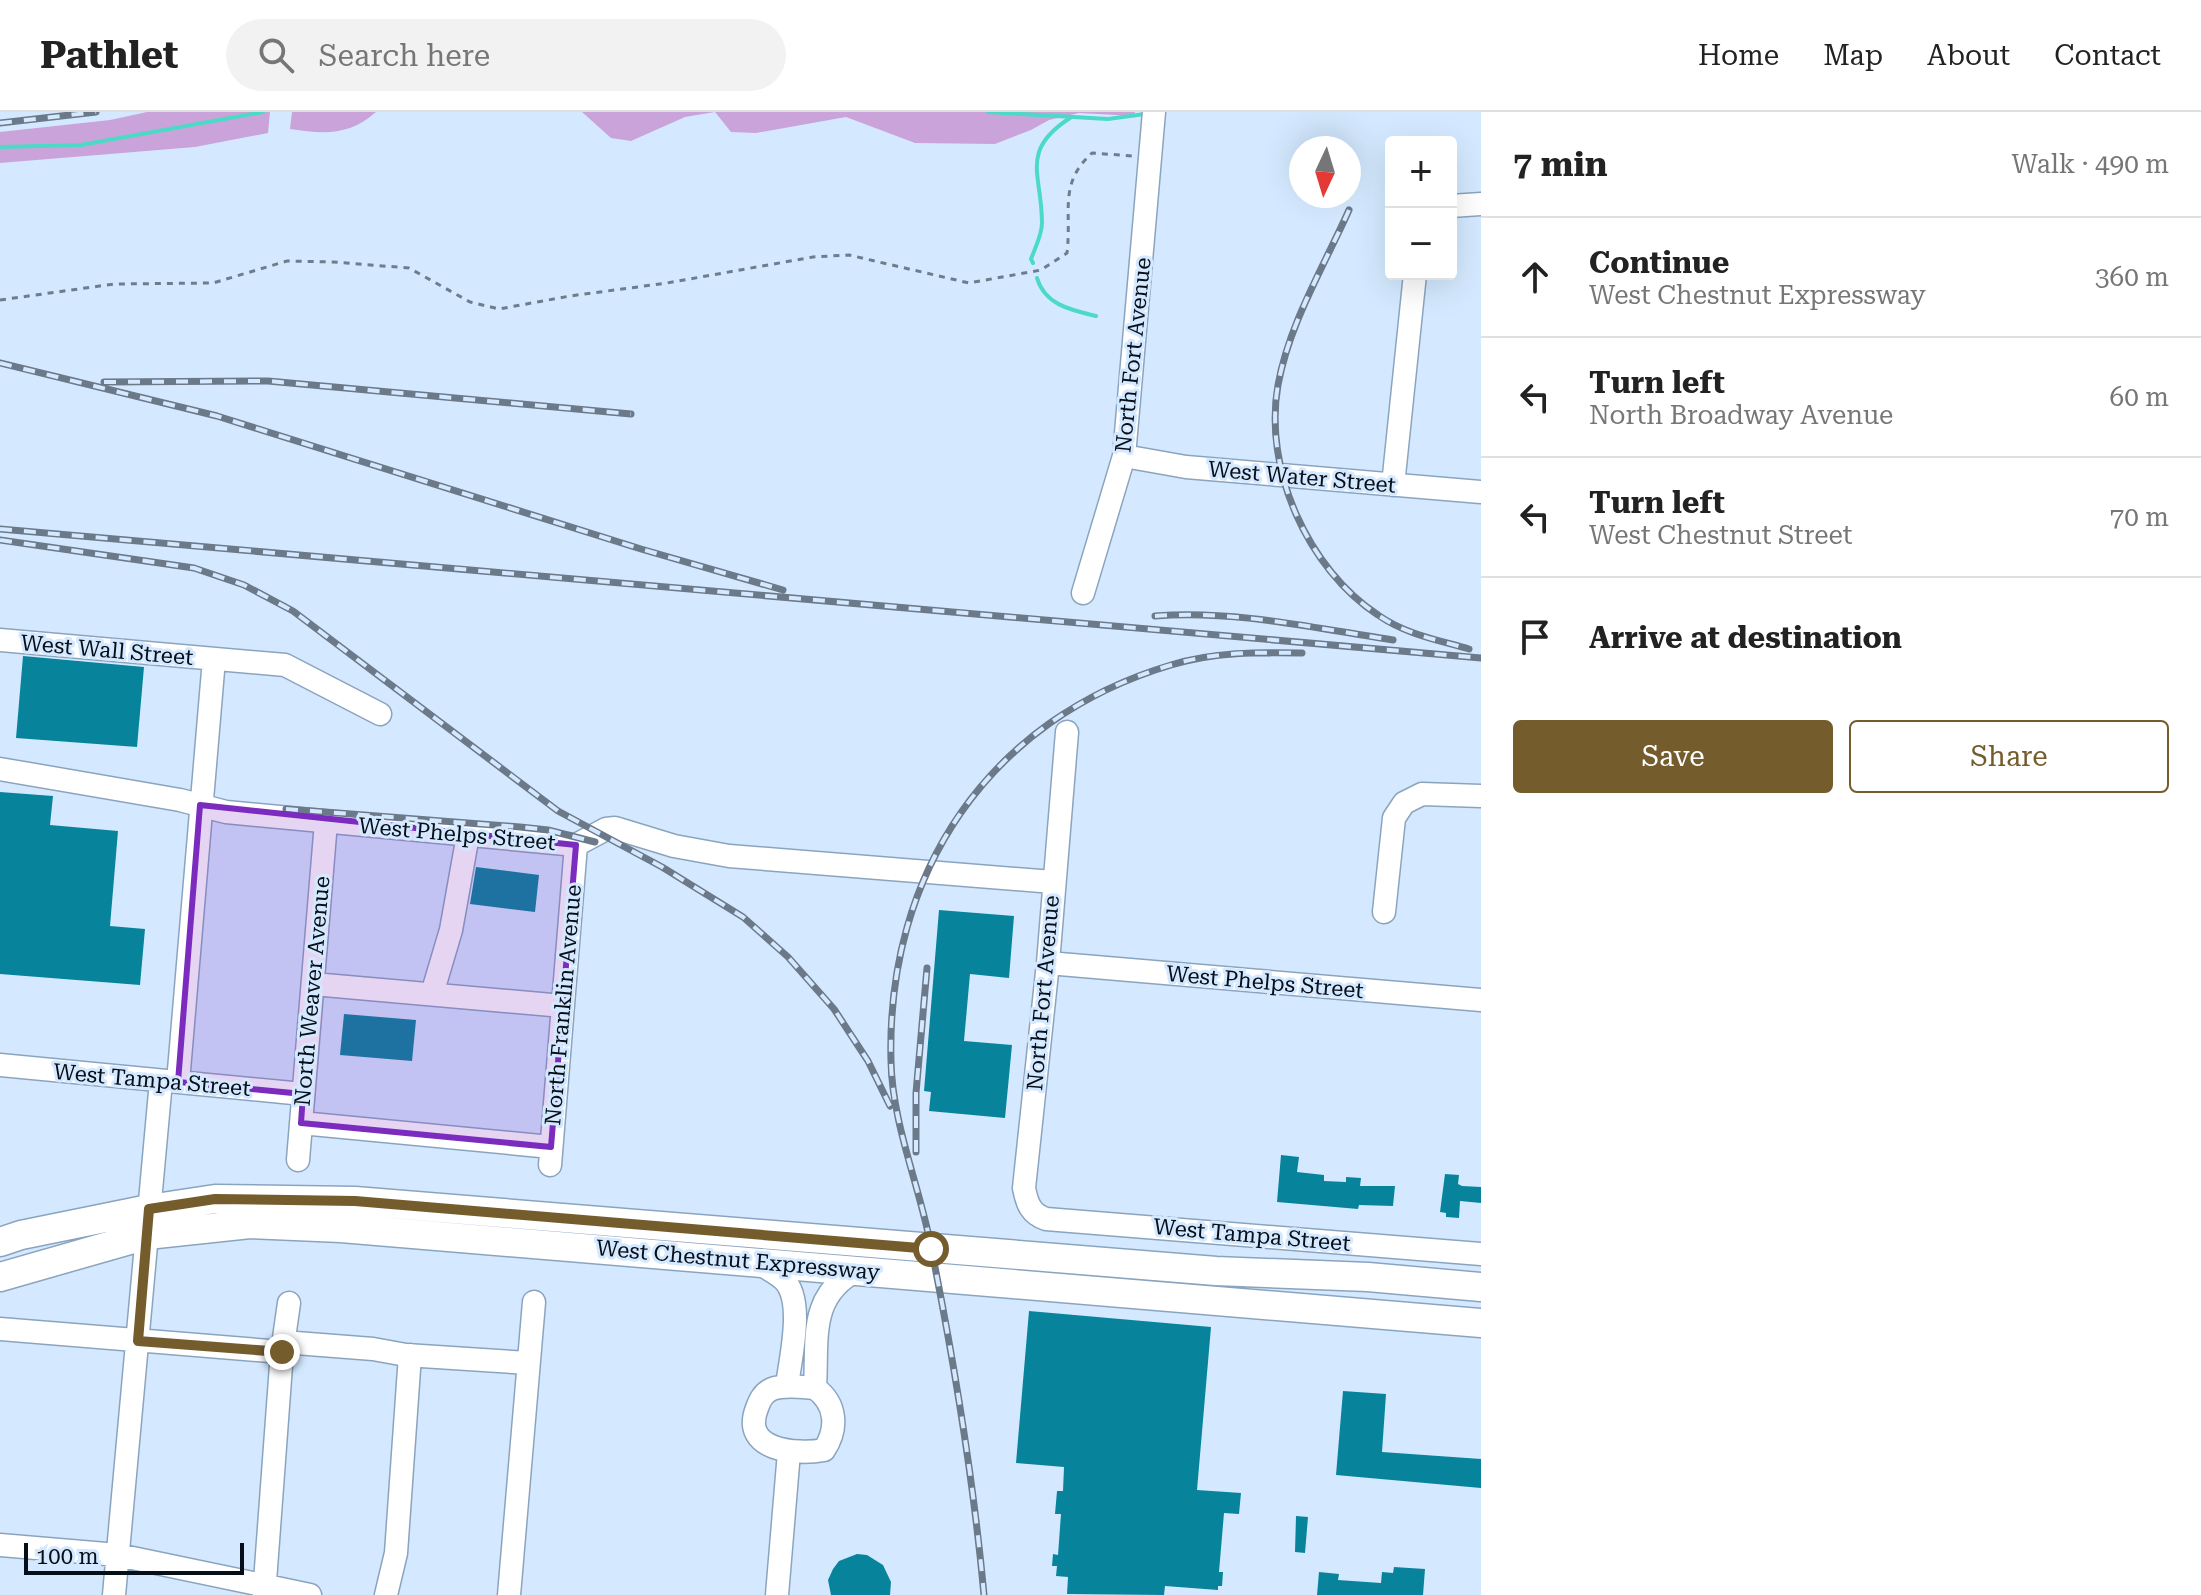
<!DOCTYPE html>
<html lang="en">
<head>
<meta charset="utf-8">
<style>
  :root { --surface:#fff; --page:#f2f2f2; --text:#222; --muted:#767676; --line:#e0e0e0; --accent:#745c2d }
  body { margin:0; font-family:"Roboto Serif",serif; background:var(--page); color:var(--text) }
  .controls { position:absolute; right:24px; top:24px; display:grid; overflow:hidden; border-radius:8px; box-shadow:0 8px 32px #0002 }
  .controls button { width:72px; height:72px; display:grid; place-items:center; padding:0; border:0; border-bottom:2px solid var(--line); background:var(--surface); color:var(--text); font:40px sans-serif }
  .compass { position:absolute; left:1289px; top:24px; width:72px; height:72px; border-radius:50%; background:var(--surface); box-shadow:0 8px 32px #0002; rotate:184deg }
  .scale { position:absolute; left:24px; bottom:20px; width:220px; box-sizing:border-box; padding-left:8px; border:4px solid #060e17; border-top:0; font-size:22px; line-height:28px; white-space:nowrap; color:#060e17; -webkit-text-stroke:6px #d4e9ff; paint-order:stroke }
  .stop { position:absolute; width:24px; height:24px; margin:-18px; border:6px solid #745c2d; border-radius:50%; background:#fff }
  .stop.end { background:#745c2d; border-color:#fff; box-shadow:0 2px 8px #0008 }
  .list { margin:0; padding:0; list-style:none }
  h2 { display:flex; justify-content:space-between; align-items:center; height:104px; margin:0; padding:0 32px; font-size:34px }
  h2 small { font-size:26px; font-weight:400; color:var(--muted) }
  .list li { display:grid; grid-template-columns:52px 1fr auto; gap:24px; align-items:center; box-sizing:border-box; height:120px; padding:0 32px; border-top:2px solid var(--line) }
  .list b { display:block; font-size:30px; white-space:nowrap }
  .list p { margin:0; font-size:26px; white-space:nowrap; color:var(--muted) }
  .list em { font-size:26px; font-style:normal; color:var(--muted) }
  .actions { display:flex; gap:16px; padding:24px 32px }
  .actions a { flex:1; padding:18px 0; border:2px solid var(--accent); border-radius:8px; text-align:center; font-size:28px; color:var(--accent) }
  .actions .main { background:var(--accent); color:#fff }
  .icon { flex:none; width:44px; height:44px; fill:none; stroke:currentColor; stroke-width:2; stroke-linecap:round; stroke-linejoin:round }
  .map { position:relative; flex:none; width:1481px; height:1483px; overflow:hidden }
  header { display:flex; align-items:center; gap:48px; box-sizing:border-box; height:112px; padding:0 40px; background:var(--surface); border-bottom:2px solid var(--line) }
  header strong { font-size:38px }
  nav { display:flex; gap:44px; margin-inline-start:auto; font-size:28px }
  .search { width:560px; height:72px; background:var(--page); display:flex; align-items:center; gap:20px; box-sizing:border-box; padding:0 28px; border-radius:44px; color:var(--muted); font-size:30px }
  main { display:flex }
  aside { flex:1; background:var(--surface) }
  .map>svg:first-child { display:block }
  .green { fill:#cba3db }
  .lines { fill:none; stroke-linecap:round; stroke-linejoin:round }
  .stream { stroke:#4cdac7; stroke-width:4 }
  .building { fill:#07849b }
  .minor-casing { stroke:#8ba4be; stroke-width:25 }
  .major-casing { stroke:#8ba4be; stroke-width:31 }
  .path { stroke:#6e7d8c; stroke-width:3; stroke-dasharray:6 6; stroke-linecap:butt }
  .minor { stroke:#fff; stroke-width:22 }
  .major { stroke:#fff; stroke-width:28 }
  .rail-casing { stroke:#6b7989; stroke-width:7 }
  .rail { stroke:#d4e9ff; stroke-width:4; stroke-dasharray:12; stroke-linecap:butt }
  .route { stroke:#745c2d; stroke-width:10 }
  .marked { fill:#7b2cbf; fill-opacity:0.2; stroke:#7b2cbf; stroke-width:6; stroke-linejoin:round }
  .labels { text-anchor:middle; dominant-baseline:central; stroke-width:6; stroke-linejoin:round; paint-order:stroke }
  .street-label { font-size:22px; fill:#060e17; stroke:#d4e9ff }
</style>
</head>
<body>
<header>
<strong>Pathlet</strong>
<div class="search"><svg class="icon" aria-label="search" viewBox="0 0 24 24"><circle cx="10" cy="10" r="6"/><path d="M15 15l6 6"/></svg>Search here</div>
<nav><a>Home</a><a>Map</a><a>About</a><a>Contact</a></nav>
</header>
<main>
<div class="map">
<svg width="1481" height="1483" viewBox="0 0 1481 1483">
  <rect width="100%" height="100%" fill="#d4e9ff"/>
  <path class="green" d="M147,0H270L268,21L195,35L0,51V20L110,8Z
    M292,0H376C349,24 324,22 290,17Z
    M582,0H715L685,5L631,29L611,26Z
    M715,0H1135L1134,4L1079,1L1049,8L1031,18L995,32L915,31L846,5L756,21L731,20Z"/>
  <g class="lines">
    <path class="stream" d="M988,0L1108,7L1145,2
      M0,35L81,33L263,0
      M1033,151L1031,147C1035,136 1042,123 1042,111C1042,62 1019,39 1070,6
      M1037,166C1045,193 1071,198 1096,204"/>
  </g>
  <path class="building" d="M23,544L144,555L137,635L16,626Z
    M0,680L53,684L50,713L118,719L110,814L145,817L140,873L0,862Z
    M476,755L539,763L535,800L470,792Z
    M939,798L1014,804L1009,866L970,862L964,929L1012,933L1005,1006L929,999L931,980L924,979Z
    M344,902L416,908L412,949L340,943Z
    M1281,1043L1299,1045L1297,1060L1324,1063V1069L1346,1070V1065L1361,1066L1360,1074H1395L1393,1094L1359,1093L1358,1097L1277,1090Z
    M1445,1062L1459,1063L1458,1072L1462,1074L1481,1075V1091L1460,1089L1459,1106L1446,1105V1101L1440,1100Z
    M1029,1199L1211,1215L1197,1378L1241,1381L1239,1402L1224,1401L1219,1460H1223L1222,1474H1218V1478L1165,1474L1164,1483L1067,1482L1068,1465L1056,1464L1057,1454H1052L1053,1442L1058,1443L1061,1402H1055L1057,1379H1063L1064,1355L1016,1351Z
    M1343,1279L1386,1282L1382,1340L1481,1347V1376L1336,1363Z
    M1296,1404L1308,1405L1305,1441L1295,1440Z
    M857,1442L867,1443L883,1453L891,1470L890,1483H831L828,1468L833,1457L839,1449Z
    M1394,1455L1425,1457L1423,1483H1317L1319,1460L1339,1462L1338,1468L1381,1471L1382,1460L1393,1461Z"/>
  <g class="lines">
    <g class="minor-casing">
      <path id="minor" d="M1451,94L1481,92
        M1124,344L1186,355L1481,380
        M1393,373L1415,162
        M1083,481L1124,344L1154,0
        M0,528L285,553L380,602
        M1067,620L1048,851L1024,1076C1027,1092 1031,1102 1046,1107L1481,1142
        M0,657L180,688L226,700L576,733L606,717L615,716L674,734L729,744L1053,770
        M1384,800L1394,706L1404,691L1422,682L1481,684
        M1048,851L1481,888
        M313,872L563,894
        M432,882L451,818L468,723
        M0,953L303,982
        M178,970L214,547
        M301,1011L551,1035
        M298,1048L326,710
        M550,1053L576,733
        M757,1150C766,1156 777,1161 784,1168C805,1189 790,1247 787,1274
        M0,1217L282,1240
        M283,1230L373,1237L406,1243L528,1251
        M815,1276C801,1275 785,1272 772,1277C763,1281 760,1288 757,1296C740,1339 797,1343 824,1338C838,1317 837,1292 815,1276C818,1227 808,1184 857,1158
        M0,1433L118,1443L310,1483
        M114,1483L161,969
        M264,1483L282,1240L289,1191
        M386,1483L396,1441L410,1243
        M509,1483L534,1190
        M777,1483L789,1340"/>
    </g>
    <g class="major-casing">
      <path id="major" d="M0,1130L21,1123L149,1097L215,1087L355,1089L1216,1159L1368,1165L1481,1175
        M0,1165L147,1123L250,1112L341,1116L1481,1211"/>
    </g>
    <path class="path" d="M0,188L114,172L213,171L287,149L333,150L409,156L470,190L499,197L570,184L667,171L813,145L849,143L969,171L1041,158L1067,141C1072,99 1058,72 1092,41L1133,44"/>
    <use href="#minor" class="minor"/>
    <use href="#major" class="major"/>
    <g class="rail-casing">
      <path id="rail" d="M0,11L96,0
        M1349,98C1324,154 1289,212 1278,273C1263,357 1308,457 1378,503C1405,522 1438,528 1469,537
        M0,251L217,304L641,437L783,478
        M104,270L268,269L631,302
        M0,417L1481,546
        M0,428L194,456L244,473L293,499L558,699L662,755L743,805L788,845L834,897L868,949L890,994
        M1155,504C1236,498 1314,516 1393,528
        M286,697L520,715L548,718L595,730
        M916,1040V981L927,856
        M984,1483C973,1363 953,1243 929,1125C917,1068 892,1008 891,949C886,761 989,607 1171,553C1213,540 1258,540 1302,541"/>
    </g>
    <use href="#rail" class="rail"/>
  </g>
  <g class="lines">
    <path class="route" d="M282,1240L138,1229L149,1097L215,1087L355,1089L931,1137"/>
  </g>
  <path class="marked" d="M200,693L576,733L551,1035L301,1011L303,982L178,970Z"/>
  <g class="labels">
    <g class="street-label">
      <text transform="translate(1133 243) rotate(-84)">North Fort Avenue</text>
      <text transform="translate(1302 365) rotate(5)">West Water Street</text>
      <text transform="translate(107 538) rotate(5)">West Wall Street</text>
      <text transform="translate(457 722) rotate(5)">West Phelps Street</text>
      <text transform="translate(1265 870) rotate(5)">West Phelps Street</text>
      <text transform="translate(312 879) rotate(-85)">North Weaver Avenue</text>
      <text transform="translate(1043 881) rotate(-85)">North Fort Avenue</text>
      <text transform="translate(563 893) rotate(-85)">North Franklin Avenue</text>
      <text transform="translate(152 968) rotate(5)">West Tampa Street</text>
      <text transform="translate(1252 1123) rotate(5)">West Tampa Street</text>
      <text transform="translate(738 1148) rotate(5)">West Chestnut Expressway</text>
    </g>
  </g>
</svg>
<div class="controls">
<button>+</button>
<button>−</button>
</div>
<svg class="compass" viewBox="-18 -18 36 36"><path d="M0-13l5 13h-10z" fill="#e53935"/><path d="M0 13l5-13h-10z" fill="#767676"/></svg>
<div class="scale">100 m</div>
<div class="stop" style="left:931px;top:1137px"></div>
<div class="stop end" style="left:282px;top:1240px"></div>
</div>
<aside>
<h2>7 min<small>Walk · 490 m</small></h2>
<ul class="list">
<li><svg class="icon" aria-label="ahead" viewBox="0 0 24 24"><path d="M12 20V5M6 11l6-6 6 6"/></svg><div><b>Continue</b><p>West Chestnut Expressway</p></div><em>360 m</em></li>
<li><svg class="icon" aria-label="left" viewBox="0 0 24 24"><path d="M17 20v-9H6M10 6l-5 5 5 5"/></svg><div><b>Turn left</b><p>North Broadway Avenue</p></div><em>60 m</em></li>
<li><svg class="icon" aria-label="left" viewBox="0 0 24 24"><path d="M17 20v-9H6M10 6l-5 5 5 5"/></svg><div><b>Turn left</b><p>West Chestnut Street</p></div><em>70 m</em></li>
<li><svg class="icon" aria-label="arrive" viewBox="0 0 24 24"><path d="M6 21V4h12l-3 4 3 4H6"/></svg><div><b>Arrive at destination</b></div></li>
</ul>
<div class="actions"><a class="main">Save</a><a>Share</a></div>
</aside>
</main>
</body>
</html>
